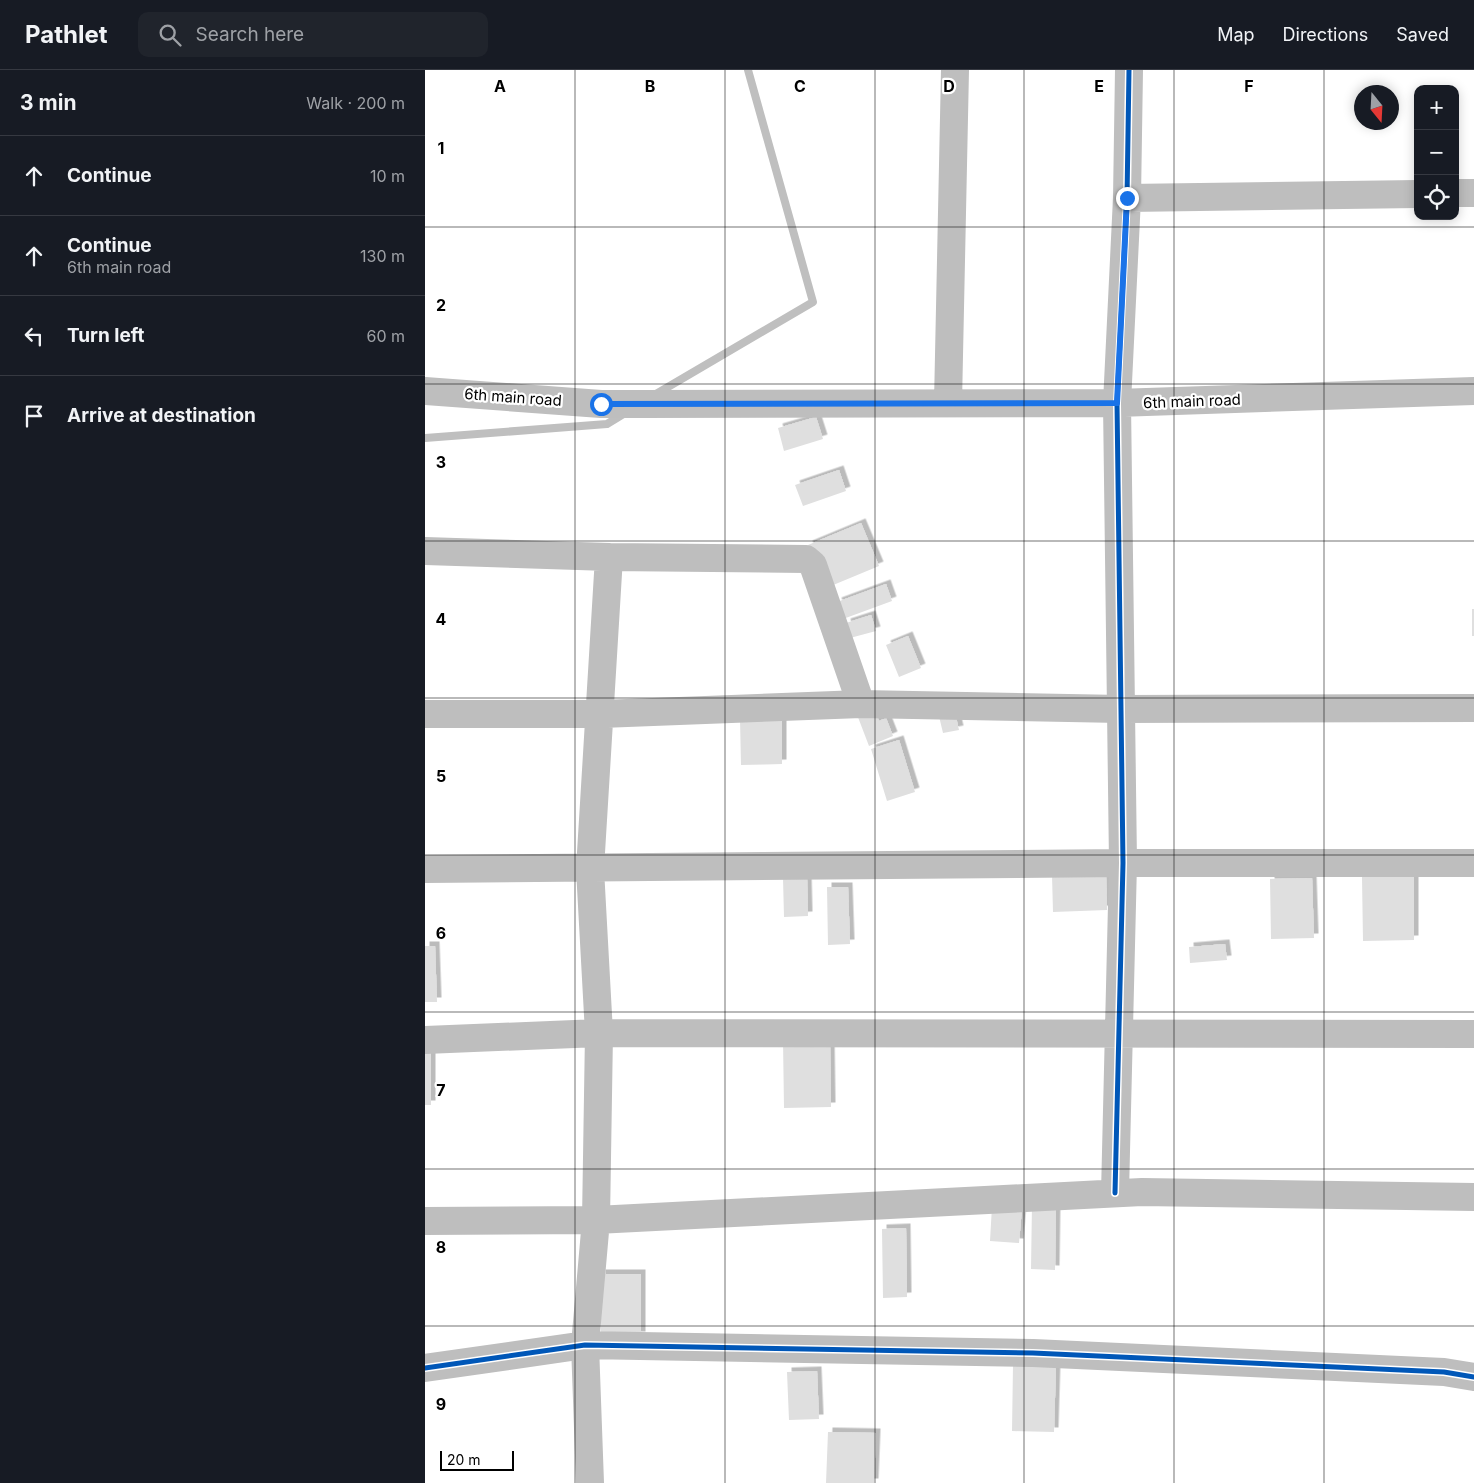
<!DOCTYPE html>
<html lang="en">
<head>
<meta charset="utf-8">
<style>
  :root { --surface:#171b24; --page:#20242c; --text:#f1f3f6; --muted:#9ea1a6; --line:#363941 }
  body { margin:0; font-family:Inter,sans-serif; background:var(--page); color:var(--text) }
  .controls { position:absolute; right:15px; top:15px; display:grid; overflow:hidden; border-radius:10px; box-shadow:0 2px 12px #0003 }
  .controls button { width:45px; height:45px; display:grid; place-items:center; padding:0; border:0; border-bottom:1px solid var(--line); background:var(--surface); color:var(--text); font:25px sans-serif }
  .compass { position:absolute; left:929px; top:15px; width:45px; height:45px; border-radius:50%; background:var(--surface); box-shadow:0 2px 12px #0003; rotate:162deg }
  .scale { position:absolute; left:15px; bottom:12px; width:74px; box-sizing:border-box; padding-left:5px; border:2px solid #000; border-top:0; font-size:14px; line-height:18px; white-space:nowrap; color:#000; -webkit-text-stroke:4px #fff; paint-order:stroke }
  .stop { position:absolute; width:15px; height:15px; margin:-11px; border:4px solid #1a73e8; border-radius:50%; background:#fff }
  .stop.end { background:#1a73e8; border-color:#fff; box-shadow:0 1px 5px #0008 }
  .list { margin:0; padding:0; list-style:none }
  h2 { display:flex; justify-content:space-between; align-items:center; height:65px; margin:0; padding:0 20px; font-size:21px }
  h2 small { font-size:16px; font-weight:400; color:var(--muted) }
  .list li { display:grid; grid-template-columns:32px 1fr auto; gap:15px; align-items:center; box-sizing:border-box; height:80px; padding:0 20px; border-top:1px solid var(--line) }
  .list b { display:block; font-size:19px; white-space:nowrap }
  .list p { margin:0; font-size:16px; white-space:nowrap; color:var(--muted) }
  .list em { font-size:16px; font-style:normal; color:var(--muted) }
  .icon { flex:none; width:28px; height:28px; fill:none; stroke:currentColor; stroke-width:2; stroke-linecap:round; stroke-linejoin:round }
  .map { position:relative; flex:none; width:1049px; height:1413px; overflow:hidden }
  header { display:flex; align-items:center; gap:30px; box-sizing:border-box; height:70px; padding:0 25px; background:var(--surface); border-bottom:1px solid var(--line) }
  header strong { font-size:24px }
  nav { display:flex; gap:28px; margin-inline-start:auto; font-size:18px }
  .search { width:350px; height:45px; background:var(--page); display:flex; align-items:center; gap:12px; box-sizing:border-box; padding:0 18px; border-radius:10px; color:var(--muted); font-size:19px }
  main { display:flex }
  aside { flex:1; background:var(--surface) }
  .map>svg:first-child { display:block }
  .lines { fill:none; stroke-linecap:round; stroke-linejoin:round }
  .stream { stroke:#bfbfbf; stroke-width:8 }
  .building { fill:#dfdfdf; filter:url(#shadow) }
  .minor { stroke:#bebebe; stroke-width:28 }
  .cycleway-casing { stroke:#fff; stroke-width:8 }
  .cycleway { stroke:#0057b8; stroke-width:5 }
  .route { stroke:#1a73e8; stroke-width:6 }
  .grid { fill:none; stroke:#000; stroke-width:1; stroke-opacity:0.55 }
  .labels { text-anchor:middle; dominant-baseline:central; stroke-width:4.5; stroke-linejoin:round; paint-order:stroke }
  .street-label { font-size:15px; fill:#000; stroke:#fff }
  .grid-label { font-size:16px; text-anchor:middle; font-weight:bold; fill:#000; stroke:#fff; stroke-width:4.5; stroke-linejoin:round; paint-order:stroke }
</style>
</head>
<body>
<header>
<strong>Pathlet</strong>
<div class="search"><svg class="icon" aria-label="search" viewBox="0 0 24 24"><circle cx="10" cy="10" r="6"/><path d="M15 15l6 6"/></svg>Search here</div>
<nav><a>Map</a><a>Directions</a><a>Saved</a></nav>
</header>
<main>
<aside>
<h2>3 min<small>Walk · 200 m</small></h2>
<ul class="list">
<li><svg class="icon" aria-label="ahead" viewBox="0 0 24 24"><path d="M12 20V5M6 11l6-6 6 6"/></svg><div><b>Continue</b></div><em>10 m</em></li>
<li><svg class="icon" aria-label="ahead" viewBox="0 0 24 24"><path d="M12 20V5M6 11l6-6 6 6"/></svg><div><b>Continue</b><p>6th main road</p></div><em>130 m</em></li>
<li><svg class="icon" aria-label="left" viewBox="0 0 24 24"><path d="M17 20v-9H6M10 6l-5 5 5 5"/></svg><div><b>Turn left</b></div><em>60 m</em></li>
<li><svg class="icon" aria-label="arrive" viewBox="0 0 24 24"><path d="M6 21V4h12l-3 4 3 4H6"/></svg><div><b>Arrive at destination</b></div></li>
</ul>
</aside>
<div class="map">
<svg width="1049" height="1413" viewBox="0 0 1049 1413">
  <defs>
    <filter id="shadow"><feDropShadow dx="4.5" dy="-4.5" stdDeviation="0" flood-color="#0004"/></filter>
  </defs>
  <rect width="100%" height="100%" fill="#fff"/>
  <g class="lines">
    <path class="stream" d="M231,324L388,232L323,0
      M0,368L182,354L200,343"/>
  </g>
  <path class="building" d="M391,347L398,369L359,381L353,358Z
    M414,400L421,421L378,436L370,415Z
    M436,453L454,496L401,518L383,475Z
    M461,514L467,531L418,549L412,532Z
    M1047,539H1049V566H1047Z
    M446,545L451,561L425,568L421,553Z
    M483,566L496,598L474,607L461,575Z
    M448,636L454,651L461,648L468,666L444,676L431,642Z
    M529,639L534,660L518,663L513,642Z
    M357,648V694L316,695L315,649Z
    M474,670L490,722L462,731L446,679Z
    M681,803L682,840L628,842L627,805Z
    M989,806V870L938,871L937,807Z
    M382,807L383,846L359,847L358,808Z
    M887,808L889,868L846,869L845,809Z
    M402,817H423L425,874L403,875Z
    M800,874L802,890L765,893L764,877Z
    M0,876H10L12,932H0Z
    M405,969L406,1037L359,1038L358,970Z
    M0,974H6V1035H0Z
    M607,1133L631,1134L630,1200L606,1199Z
    M567,1136L597,1138L594,1173L565,1171Z
    M481,1158L482,1227L458,1228L457,1159Z
    M176,1204H216V1266L176,1265Z
    M588,1295H631L629,1362L587,1361Z
    M392,1301L394,1349L364,1350L362,1302Z
    M403,1362L451,1363L449,1413H401Z"/>
  <g class="lines">
    <path class="minor" d="M1030,123H1049
      M702,128L993,124
      M0,321L176,334H215L692,333L1049,321
      M523,333L530,0
      M0,481L184,487L381,489L388,495L436,634L176,644H0
      M436,634L696,639L1049,638
      M0,799L698,793H1049
      M0,970L174,963L1049,964
      M690,1123L698,793L692,333L702,128L704,0
      M0,1151L171,1150L717,1122L1049,1127
      M0,1298L160,1275L608,1283L1019,1302L1049,1307
      M165,1413L160,1275L171,1150L174,963L165,799L184,487"/>
    <g class="cycleway-casing">
      <path id="cycleway" d="M690,1123L698,793L692,333L702,128L704,0
        M0,1298L160,1275L608,1283L1019,1302L1049,1307"/>
    </g>
    <use href="#cycleway" class="cycleway"/>
  </g>
  <g class="lines">
    <path class="route" d="M176,334L692,333L702,128"/>
  </g>
  <path class="grid" d="M150,0V1413M300,0V1413M450,0V1413M599,0V1413M749,0V1413M899,0V1413M0,157H1049M0,314H1049M0,471H1049M0,628H1049M0,785H1049M0,942H1049M0,1099H1049M0,1256H1049"/>
  <g class="labels">
    <g class="street-label">
      <text transform="translate(88 327) rotate(4)">6th main road</text>
      <text transform="translate(767 331) rotate(-2)">6th main road</text>
    </g>
  </g>
  <g class="grid-label">
    <text x="75" y="22">A</text>
    <text x="225" y="22">B</text>
    <text x="375" y="22">C</text>
    <text x="524" y="22">D</text>
    <text x="674" y="22">E</text>
    <text x="824" y="22">F</text>
    <text x="16" y="84">1</text>
    <text x="16" y="241">2</text>
    <text x="16" y="398">3</text>
    <text x="16" y="555">4</text>
    <text x="16" y="712">5</text>
    <text x="16" y="869">6</text>
    <text x="16" y="1026">7</text>
    <text x="16" y="1183">8</text>
    <text x="16" y="1340">9</text>
  </g>
</svg>
<div class="controls">
<button>+</button>
<button>−</button>
<button><svg class="icon" aria-label="locate" viewBox="0 0 24 24"><circle cx="12" cy="12" r="6"/><path d="M12 2v4M12 18v4M2 12h4M18 12h4"/></svg></button>
</div>
<svg class="compass" viewBox="-18 -18 36 36"><path d="M0-13l5 13h-10z" fill="#e53935"/><path d="M0 13l5-13h-10z" fill="#9ea1a6"/></svg>
<div class="scale">20 m</div>
<div class="stop" style="left:176px;top:334px"></div>
<div class="stop end" style="left:702px;top:128px"></div>
</div>
</main>
</body>
</html>
